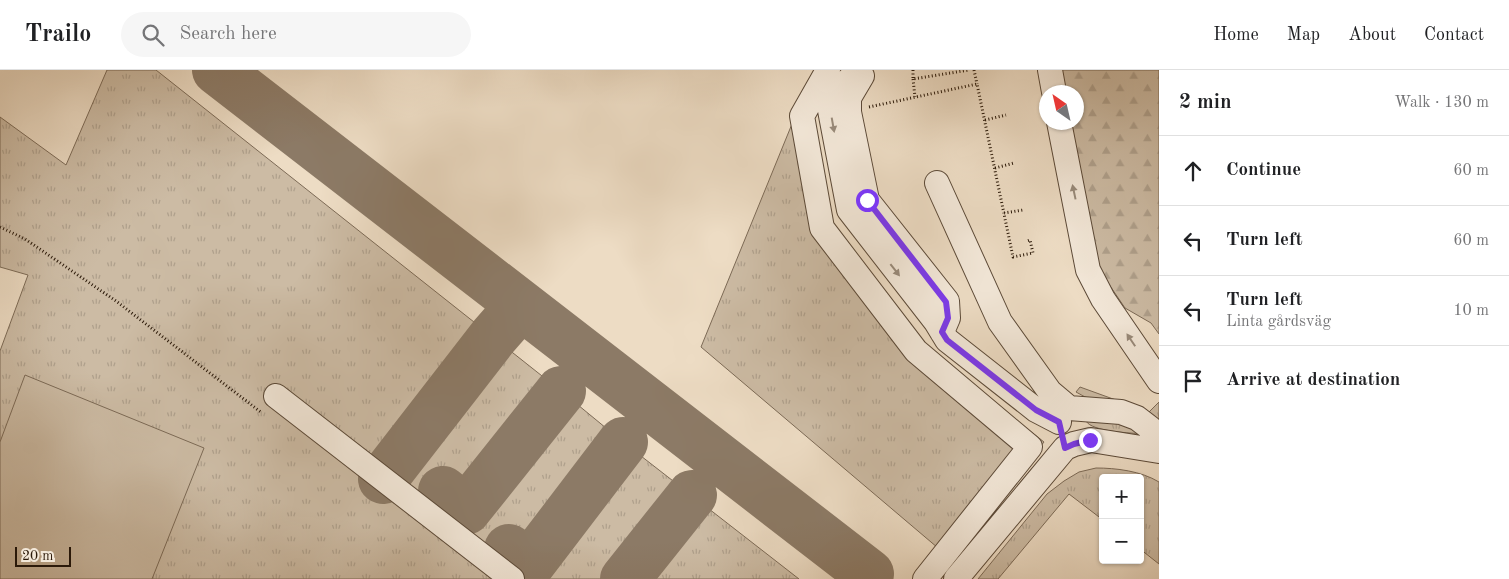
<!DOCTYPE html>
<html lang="en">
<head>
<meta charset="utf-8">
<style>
  :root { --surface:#fff; --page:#f6f6f6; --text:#202124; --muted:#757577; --line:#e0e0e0 }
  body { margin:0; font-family:"Old Standard TT",serif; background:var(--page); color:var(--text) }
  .controls { position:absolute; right:15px; bottom:15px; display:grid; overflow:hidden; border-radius:5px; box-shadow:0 1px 4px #0004 }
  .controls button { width:45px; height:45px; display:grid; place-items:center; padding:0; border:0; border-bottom:1px solid var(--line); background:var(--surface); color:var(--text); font:25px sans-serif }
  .compass { position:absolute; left:1039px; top:15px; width:45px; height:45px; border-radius:50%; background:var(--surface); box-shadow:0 1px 4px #0004; rotate:326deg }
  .scale { position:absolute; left:15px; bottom:12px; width:56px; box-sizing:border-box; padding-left:5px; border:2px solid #2b1909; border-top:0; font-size:14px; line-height:18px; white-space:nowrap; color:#2b1909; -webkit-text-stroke:4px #f3e8d9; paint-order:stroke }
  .stop { position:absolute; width:15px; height:15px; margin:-11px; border:4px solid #7c3aed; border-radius:50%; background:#fff }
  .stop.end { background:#7c3aed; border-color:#fff; box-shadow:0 1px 5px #0008 }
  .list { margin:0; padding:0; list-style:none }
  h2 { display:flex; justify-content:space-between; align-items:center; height:65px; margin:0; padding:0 20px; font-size:21px }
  h2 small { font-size:16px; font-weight:400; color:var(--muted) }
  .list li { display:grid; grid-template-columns:32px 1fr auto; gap:15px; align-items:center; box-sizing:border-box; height:70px; padding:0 20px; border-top:1px solid var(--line) }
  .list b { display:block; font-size:19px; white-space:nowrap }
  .list p { margin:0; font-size:16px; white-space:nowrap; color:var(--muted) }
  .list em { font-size:16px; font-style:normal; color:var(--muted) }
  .icon { flex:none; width:28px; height:28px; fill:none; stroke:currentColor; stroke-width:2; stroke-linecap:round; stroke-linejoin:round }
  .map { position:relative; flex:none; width:1159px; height:509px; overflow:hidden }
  header { display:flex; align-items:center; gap:30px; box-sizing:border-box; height:70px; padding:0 25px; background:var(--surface); border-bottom:1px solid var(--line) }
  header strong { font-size:24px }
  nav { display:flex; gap:28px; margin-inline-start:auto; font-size:18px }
  .search { width:350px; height:45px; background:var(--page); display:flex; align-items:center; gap:12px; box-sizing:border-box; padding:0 18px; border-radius:28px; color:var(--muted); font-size:19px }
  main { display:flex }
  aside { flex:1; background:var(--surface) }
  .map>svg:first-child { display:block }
  .grass { fill:url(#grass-tufts); stroke:#7c6a56 }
  .forest { fill:url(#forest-firs); stroke:#7c6a56 }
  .garden { fill:#ccbba4; stroke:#7c6a56 }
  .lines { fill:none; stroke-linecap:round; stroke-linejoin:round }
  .taxiway { stroke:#8c7a66; stroke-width:50 }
  .minor-casing { stroke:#5c4a38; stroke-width:26 }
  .path { stroke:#2b1909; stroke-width:3; stroke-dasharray:1 2.5; stroke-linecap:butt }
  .minor { stroke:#f3e8d9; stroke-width:24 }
  .oneway { fill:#998b7b }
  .route { stroke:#7c3aed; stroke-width:6 }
</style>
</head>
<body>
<header>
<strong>Trailo</strong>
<div class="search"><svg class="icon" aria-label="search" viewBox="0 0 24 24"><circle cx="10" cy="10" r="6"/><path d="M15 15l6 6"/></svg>Search here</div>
<nav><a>Home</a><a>Map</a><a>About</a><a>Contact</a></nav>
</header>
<main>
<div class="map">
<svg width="1159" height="509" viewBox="0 0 1159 509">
  <defs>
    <pattern id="grass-tufts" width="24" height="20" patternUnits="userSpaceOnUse" patternTransform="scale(1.25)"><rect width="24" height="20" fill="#ccbba4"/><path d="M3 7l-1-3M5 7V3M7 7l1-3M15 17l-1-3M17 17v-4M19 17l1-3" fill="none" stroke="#afa08c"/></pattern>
    <pattern id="forest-firs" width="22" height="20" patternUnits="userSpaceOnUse" patternTransform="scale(1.25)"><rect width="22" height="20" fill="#ccbba4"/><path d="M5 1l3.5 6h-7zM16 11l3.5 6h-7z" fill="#afa08c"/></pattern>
  </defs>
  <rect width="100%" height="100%" fill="#eddcc4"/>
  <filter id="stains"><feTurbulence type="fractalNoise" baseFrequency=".004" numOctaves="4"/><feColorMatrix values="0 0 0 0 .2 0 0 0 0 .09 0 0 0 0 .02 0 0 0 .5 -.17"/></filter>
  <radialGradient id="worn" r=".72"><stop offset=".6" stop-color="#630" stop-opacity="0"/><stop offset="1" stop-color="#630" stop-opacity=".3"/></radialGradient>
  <path class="grass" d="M107,0H156L561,321L623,372L799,509H0V281L28,205L0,197V47L66,95Z
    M814,0H831L807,36L829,156L923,277L1044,372L951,489L701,277Z
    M1080,317L1149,342L1159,332V351L1087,328L1076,322Z
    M1086,351L1123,352L1145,364C1132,363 1092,362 1086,351Z
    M1096,398C1116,398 1141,401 1159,412V494L1140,479V408H1103V450L1069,424L998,509H978L1047,424L1064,411L1079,402Z"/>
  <path class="forest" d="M1061,0H1159V264L1151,253L1125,238L1100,201L1071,53L1076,52V22H1065Z"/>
  <path class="garden" d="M25,305L204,378L152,509H0V372Z"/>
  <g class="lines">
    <path class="taxiway" d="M217,0L869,504
      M383,409L493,267L521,235
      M443,421L466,440L561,321
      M509,479L530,494L623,372
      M625,509L692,425"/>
    <g class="minor-casing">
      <path id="minor" d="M828,0L802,46L822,158L916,281L1030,377L925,509
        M859,0L841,17L829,35L849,140L936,252L947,270L1036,340L1059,352
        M1050,0L1054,22
        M862,6L849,28V42L867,130L947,231L948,248L942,262
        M1059,52L1088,200L1103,229L1159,311
        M937,113L1000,252L1050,322L1069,338L1121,342L1137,348L1150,358L1159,371
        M276,326L512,509
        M956,509L1065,378L1074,374L1091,370L1159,381"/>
    </g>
    <path class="path" d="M913,0V9L969,0
      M974,0L977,14
      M913,9L915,27
      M869,37L977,14L1013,187L1033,183L1030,170L1027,171
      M985,50L1006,45
      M995,98L1014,93
      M1004,143L1023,140
      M0,157L25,169L116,231L262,343"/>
    <use href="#minor" class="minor"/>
  </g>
  <defs><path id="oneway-solid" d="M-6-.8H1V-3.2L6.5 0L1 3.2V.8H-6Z" transform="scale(1.25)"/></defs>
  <g class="oneway">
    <use href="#oneway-solid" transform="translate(833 55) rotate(80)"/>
    <use href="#oneway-solid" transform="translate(1074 122) rotate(-102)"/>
    <use href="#oneway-solid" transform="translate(895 200) rotate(52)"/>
    <use href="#oneway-solid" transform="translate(1131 270) rotate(-124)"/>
  </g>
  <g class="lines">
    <path class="route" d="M867,130L946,232L948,248L942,262L947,270L1036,340L1059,352L1065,378L1074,374L1090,370"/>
  </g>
  <rect width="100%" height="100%" filter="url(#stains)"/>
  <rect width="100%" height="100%" fill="url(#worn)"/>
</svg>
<div class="controls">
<button>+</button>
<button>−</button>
</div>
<svg class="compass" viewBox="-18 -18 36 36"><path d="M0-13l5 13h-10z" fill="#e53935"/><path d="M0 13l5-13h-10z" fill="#757577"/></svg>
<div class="scale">20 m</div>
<div class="stop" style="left:867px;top:130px"></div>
<div class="stop end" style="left:1090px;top:370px"></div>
</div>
<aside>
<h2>2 min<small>Walk · 130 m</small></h2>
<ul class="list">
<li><svg class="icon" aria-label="ahead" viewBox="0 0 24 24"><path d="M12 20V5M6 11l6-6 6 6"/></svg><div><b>Continue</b></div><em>60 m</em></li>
<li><svg class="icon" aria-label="left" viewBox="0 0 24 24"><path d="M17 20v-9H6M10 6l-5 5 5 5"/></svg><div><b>Turn left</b></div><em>60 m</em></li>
<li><svg class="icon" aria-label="left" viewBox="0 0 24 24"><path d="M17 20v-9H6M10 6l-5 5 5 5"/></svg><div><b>Turn left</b><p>Linta gårdsväg</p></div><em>10 m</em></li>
<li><svg class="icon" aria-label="arrive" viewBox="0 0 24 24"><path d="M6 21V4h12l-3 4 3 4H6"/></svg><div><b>Arrive at destination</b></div></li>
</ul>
</aside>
</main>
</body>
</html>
